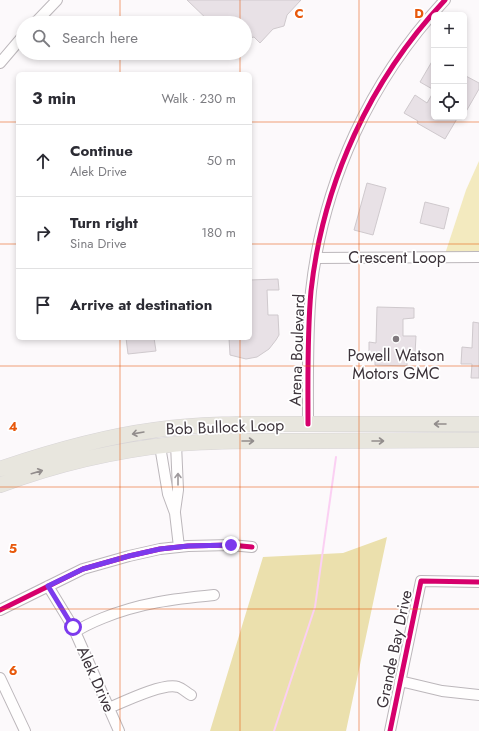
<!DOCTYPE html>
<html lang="en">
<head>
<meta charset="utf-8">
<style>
  :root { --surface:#fff; --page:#f7f7f7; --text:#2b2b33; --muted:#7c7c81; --line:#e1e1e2 }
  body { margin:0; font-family:Jost,sans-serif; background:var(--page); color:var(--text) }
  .controls { position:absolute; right:12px; top:12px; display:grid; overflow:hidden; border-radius:6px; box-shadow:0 2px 6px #0003 }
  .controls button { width:36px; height:36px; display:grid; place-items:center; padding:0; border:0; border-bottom:1px solid var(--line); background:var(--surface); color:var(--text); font:20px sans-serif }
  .stop { position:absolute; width:12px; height:12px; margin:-9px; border:3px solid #7c3aed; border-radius:50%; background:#fff }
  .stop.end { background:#7c3aed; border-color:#fff; box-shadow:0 1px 4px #0008 }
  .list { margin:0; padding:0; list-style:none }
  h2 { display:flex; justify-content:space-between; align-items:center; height:52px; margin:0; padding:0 16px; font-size:17px }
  h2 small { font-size:13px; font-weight:400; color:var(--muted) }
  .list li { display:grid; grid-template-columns:26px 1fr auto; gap:12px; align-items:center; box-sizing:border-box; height:72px; padding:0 16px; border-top:1px solid var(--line) }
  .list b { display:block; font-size:15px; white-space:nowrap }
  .list p { margin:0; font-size:13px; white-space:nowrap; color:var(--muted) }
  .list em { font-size:13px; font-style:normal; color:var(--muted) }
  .icon { flex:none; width:22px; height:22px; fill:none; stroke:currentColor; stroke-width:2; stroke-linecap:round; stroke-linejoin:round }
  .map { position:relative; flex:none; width:479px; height:731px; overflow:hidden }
  .search { position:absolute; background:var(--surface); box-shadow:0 2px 6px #0003; left:16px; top:16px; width:236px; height:44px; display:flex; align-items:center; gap:10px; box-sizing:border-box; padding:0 14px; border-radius:22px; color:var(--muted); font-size:15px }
  .panel { position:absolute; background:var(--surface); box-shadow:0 2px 6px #0003; left:16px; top:72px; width:236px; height:268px; border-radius:6px }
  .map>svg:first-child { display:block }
  .green { fill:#f3eabf }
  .forest { fill:#ebe0ad }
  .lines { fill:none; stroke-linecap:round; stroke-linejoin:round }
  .stream { stroke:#fbd0f3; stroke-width:2 }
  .building { fill:#e8e1e6; stroke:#cfc9cd }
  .minor-casing { stroke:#bcb7bb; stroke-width:12 }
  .highway-casing { stroke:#d7d4d6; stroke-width:16 }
  .minor { stroke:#fffefe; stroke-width:10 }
  .highway { stroke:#e8e6de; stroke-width:15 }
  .cycleway-casing { stroke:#fff; stroke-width:8 }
  .cycleway { stroke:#d6006c; stroke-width:5 }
  .oneway { stroke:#928d8c }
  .oneway2 { stroke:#9e999c }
  .route { stroke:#7c3aed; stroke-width:5 }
  .grid { fill:none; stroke:#e8590c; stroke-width:1; stroke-opacity:0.55 }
  .poi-dot { fill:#80797e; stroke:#fff; stroke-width:1.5 }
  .labels { text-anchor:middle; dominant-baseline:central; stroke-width:3.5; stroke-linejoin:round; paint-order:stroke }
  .street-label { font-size:16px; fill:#3d343b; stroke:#fff }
  .poi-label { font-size:16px; fill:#3d343b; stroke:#fff }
  .grid-label { font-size:13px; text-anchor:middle; font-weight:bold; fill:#e8590c; stroke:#fff; stroke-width:3.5; stroke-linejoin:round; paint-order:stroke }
</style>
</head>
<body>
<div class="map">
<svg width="479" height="731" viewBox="0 0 479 731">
  <rect width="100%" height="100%" fill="#fcf9fb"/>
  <path class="green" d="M479,161V253L445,254L466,190Z"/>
  <path class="forest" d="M387,537L346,731H210L263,557L343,553Z"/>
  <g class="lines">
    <path class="stream" d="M274,731L315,607L336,457"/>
  </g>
  <path class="building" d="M187,0H301L287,15L284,26L273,29L260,43L254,37L245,39V23H211Z
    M434,58V90L420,82Z
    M464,75L479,83V89L464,115Z
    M434,91V117H458L445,139L417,123L418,121L404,113L415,95L427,103Z
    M367,183L386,188L373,235L354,230Z
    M425,202L449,208L444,229L420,223Z
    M278,279L279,290H267L268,315H278L279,335L276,340L269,349L257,357L246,359L230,355L229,338H250V280Z
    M377,307L414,308V318L403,319V336H416L415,354H407V366L375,365V355H369V342L376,343Z
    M473,322L479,323V378H471L472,364H461L462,347L472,348Z
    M126,338H154L156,351L128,354Z"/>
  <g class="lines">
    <g class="minor-casing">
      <path id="minor" d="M35,23L57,0
        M0,63L23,36
        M316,258L479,257
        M308,424C308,380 307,335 311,291C323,182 370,80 445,0
        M160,446L168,494L175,513L179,547
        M175,511L178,490L176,444
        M48,586L73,627L119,731
        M0,610L83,569L129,556L160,549L188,546L231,545L252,547
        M75,632C84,626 93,622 103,618C140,603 173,599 214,595
        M0,678L25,731
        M400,681L442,691L479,695
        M109,708C123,702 164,682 178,687C182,688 187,693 191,695
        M390,731L421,581L479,582"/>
    </g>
    <g class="highway-casing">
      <path id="highway" d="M0,469C50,452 102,437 155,430C205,423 256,424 306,424C364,424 421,424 479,424
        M0,485C56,464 116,450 176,444C219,440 261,441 303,441C362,441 420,440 479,440"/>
    </g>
    <use href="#minor" class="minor"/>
    <use href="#highway" class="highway"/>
    <g class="cycleway-casing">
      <path id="cycleway" d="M308,424C308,380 307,335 311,291C323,182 370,80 445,0
        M0,610L83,569L129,556L160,549L188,546L231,545L252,547
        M390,731L421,581L479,582"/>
    </g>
    <use href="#cycleway" class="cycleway"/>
  </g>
  <defs><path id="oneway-shaft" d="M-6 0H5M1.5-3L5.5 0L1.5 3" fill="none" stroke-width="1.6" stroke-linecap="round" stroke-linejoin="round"/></defs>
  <g class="oneway">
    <use href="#oneway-shaft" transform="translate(440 424) rotate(180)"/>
    <use href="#oneway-shaft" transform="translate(138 433) rotate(170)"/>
    <use href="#oneway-shaft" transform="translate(248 441)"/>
    <use href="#oneway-shaft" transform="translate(378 441)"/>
    <use href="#oneway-shaft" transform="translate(37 472) rotate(-16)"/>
  </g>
  <use class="oneway2" href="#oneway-shaft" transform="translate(178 479) rotate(-90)"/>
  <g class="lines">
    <path class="route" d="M73,627L48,586L83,569L129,556L160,549L188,546L231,545"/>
  </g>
  <path class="grid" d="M120,0V23M240,0V23M359,0V731M120,53V74M240,53V74M0,122H18M250,122H479M0,244H18M250,244H479M120,338V731M240,338V731M0,366H479M0,487H479M0,609H479"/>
  <circle class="poi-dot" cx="396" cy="339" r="4"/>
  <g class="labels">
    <g class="street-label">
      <text x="397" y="257">Crescent Loop</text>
      <text transform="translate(297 350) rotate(-88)">Arena Boulevard</text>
      <text transform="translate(225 427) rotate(-2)">Bob Bullock Loop</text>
      <text transform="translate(394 649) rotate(-78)">Grande Bay Drive</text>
      <text transform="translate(96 679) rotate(66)">Alek Drive</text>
    </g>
    <g class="poi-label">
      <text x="396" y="355">Powell Watson<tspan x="396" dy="18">Motors GMC</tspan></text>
    </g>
  </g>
  <g class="grid-label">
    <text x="299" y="18">C</text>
    <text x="419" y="18">D</text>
    <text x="13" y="431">4</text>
    <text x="13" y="553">5</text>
    <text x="13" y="675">6</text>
  </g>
</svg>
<div class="controls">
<button>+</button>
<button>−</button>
<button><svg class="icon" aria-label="locate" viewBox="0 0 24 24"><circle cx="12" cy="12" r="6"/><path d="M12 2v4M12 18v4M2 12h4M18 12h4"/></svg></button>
</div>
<div class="stop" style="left:73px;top:627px"></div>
<div class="stop end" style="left:231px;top:545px"></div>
<div class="search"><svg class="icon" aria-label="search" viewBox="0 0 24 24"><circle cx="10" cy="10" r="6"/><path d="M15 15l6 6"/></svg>Search here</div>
<section class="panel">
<h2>3 min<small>Walk · 230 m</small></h2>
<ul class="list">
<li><svg class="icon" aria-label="ahead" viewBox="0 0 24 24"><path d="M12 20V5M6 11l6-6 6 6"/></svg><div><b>Continue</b><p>Alek Drive</p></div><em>50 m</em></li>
<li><svg class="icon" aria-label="right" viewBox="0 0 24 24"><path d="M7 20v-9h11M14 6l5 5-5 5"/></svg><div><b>Turn right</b><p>Sina Drive</p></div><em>180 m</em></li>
<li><svg class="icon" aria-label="arrive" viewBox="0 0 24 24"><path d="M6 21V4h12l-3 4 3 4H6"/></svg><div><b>Arrive at destination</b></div></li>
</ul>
</section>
</div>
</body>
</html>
